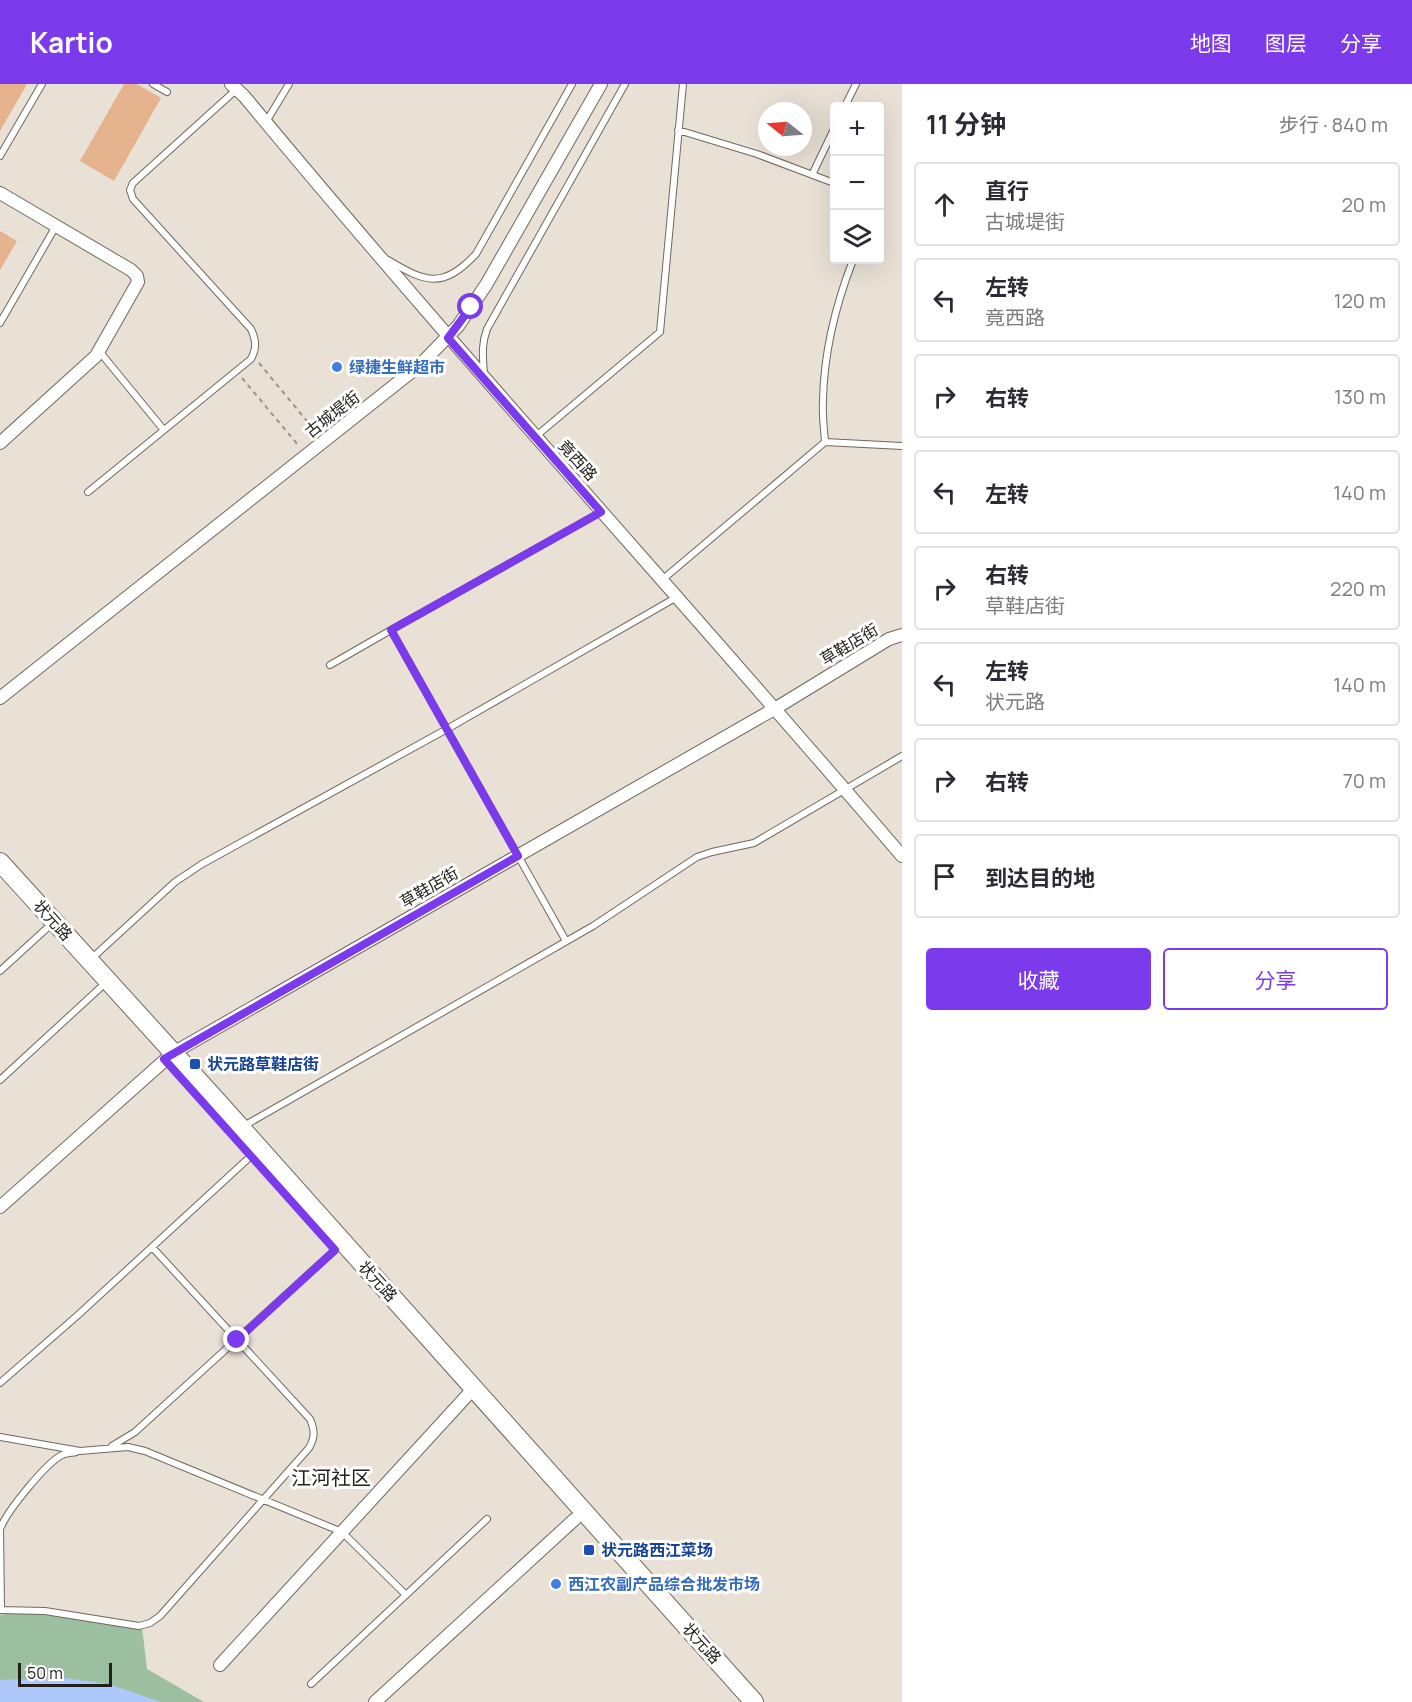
<!DOCTYPE html>
<html lang="zh">
<head>
<meta charset="utf-8">
<style>
  :root { --surface:#fff; --page:#f2f2f3; --text:#2b2b33; --muted:#7c7c81; --line:#e1e1e2; --accent:#7c3aed }
  body { margin:0; font-family:Manrope,"Noto Sans SC",sans-serif; background:var(--page); color:var(--text) }
  .controls { position:absolute; right:18px; top:18px; display:grid; overflow:hidden; border-radius:6px; box-shadow:0 6px 24px #0002 }
  .controls button { width:54px; height:54px; display:grid; place-items:center; padding:0; border:0; border-bottom:2px solid var(--line); background:var(--surface); color:var(--text); font:30px sans-serif }
  .compass { position:absolute; left:758px; top:18px; width:54px; height:54px; border-radius:50%; background:var(--surface); box-shadow:0 6px 24px #0002; rotate:287deg }
  .scale { position:absolute; left:18px; bottom:15px; width:94px; box-sizing:border-box; padding-left:6px; border:3px solid #23201c; border-top:0; font-size:16px; line-height:21px; white-space:nowrap; color:#23201c; -webkit-text-stroke:4px #fff; paint-order:stroke }
  .stop { position:absolute; width:18px; height:18px; margin:-14px; border:4px solid #7c3aed; border-radius:50%; background:#fff }
  .stop.end { background:#7c3aed; border-color:#fff; box-shadow:0 2px 6px #0008 }
  .list { margin:0; padding:0; list-style:none }
  h2 { display:flex; justify-content:space-between; align-items:center; height:78px; margin:0; padding:0 24px; font-size:26px }
  h2 small { font-size:20px; font-weight:400; color:var(--muted) }
  .list li { display:grid; grid-template-columns:39px 1fr auto; gap:18px; align-items:center; box-sizing:border-box; height:84px; margin:0 12px 12px; padding:0 12px; border:2px solid var(--line); border-radius:6px }
  .list b { display:block; font-size:22px; white-space:nowrap }
  .list p { margin:0; font-size:20px; white-space:nowrap; color:var(--muted) }
  .list em { font-size:20px; font-style:normal; color:var(--muted) }
  .actions { display:flex; gap:12px; padding:18px 24px }
  .actions a { flex:1; padding:14px 0; border:2px solid var(--accent); border-radius:6px; text-align:center; font-size:21px; color:var(--accent) }
  .actions .main { background:var(--accent); color:#fff }
  .icon { flex:none; width:33px; height:33px; fill:none; stroke:currentColor; stroke-width:2; stroke-linecap:round; stroke-linejoin:round }
  .map { position:relative; flex:none; width:902px; height:1618px; overflow:hidden }
  header { display:flex; align-items:center; gap:36px; box-sizing:border-box; height:84px; padding:0 30px; background:var(--accent); color:#fff }
  header strong { font-size:28px }
  nav { display:flex; gap:33px; margin-inline-start:auto; font-size:21px }
  main { display:flex }
  aside { flex:1; background:var(--surface) }
  .map>svg:first-child { display:block }
  .green { fill:#9cbfa0 }
  .water { fill:#adc9fb }
  .building { fill:#e5b38e }
  .lines { fill:none; stroke-linecap:round; stroke-linejoin:round }
  .service-casing { stroke:#6f685e; stroke-width:8 }
  .minor-casing { stroke:#6f685e; stroke-width:14 }
  .primary-casing { stroke:#6f685e; stroke-width:20 }
  .path { stroke:#99938b; stroke-width:2; stroke-dasharray:4.5 4.5; stroke-linecap:butt }
  .service { stroke:#fff; stroke-width:6 }
  .minor { stroke:#fff; stroke-width:12 }
  .primary { stroke:#fff; stroke-width:18 }
  .route { stroke:#7c3aed; stroke-width:8 }
  .shop-dot { fill:#3f7fe0; stroke:#fff; stroke-width:2 }
  .transit-dot { fill:#1a4fb4; stroke:#fff; stroke-width:2 }
  .labels { text-anchor:middle; dominant-baseline:central; stroke-width:6; stroke-linejoin:round; paint-order:stroke }
  .shop-label { font-size:16px; font-weight:bold; fill:#366cbe; stroke:#fff; text-anchor:start }
  .street-label { font-size:16px; fill:#23201c; stroke:#fff }
  .transit-label { font-size:16px; font-weight:bold; fill:#164399; stroke:#fff; text-anchor:start }
  .quarter-label { font-size:20px; fill:#23201c; stroke:#fff }
</style>
</head>
<body>
<header>
<strong>Kartio</strong>
<nav><a>地图</a><a>图层</a><a>分享</a></nav>
</header>
<main>
<div class="map">
<svg width="902" height="1618" viewBox="0 0 902 1618">
  <rect width="100%" height="100%" fill="#e9e1d6"/>
  <path class="green" d="M28,1525L142,1543L147,1585L204,1618H0V1531Z"/>
  <path class="water" d="M64,1594L108,1600L161,1618H0V1596Z"/>
  <path class="building" d="M0,0H27L0,47Z
    M124,0H137L161,14L114,97L80,77Z
    M0,147L17,157L0,186Z"/>
  <g class="lines">
    <g class="service-casing">
      <path id="service" d="M153,0L167,8
        M845,22L856,0
        M266,38L289,0
        M678,46L757,70L834,99
        M0,72L42,0
        M812,91L834,45
        M388,176C426,199 443,205 476,170L572,0
        M0,239L56,142
        M99,267L163,345
        M484,290C483,274 481,261 487,245L625,0
        M535,353L660,248L683,0
        M825,358L902,362
        M88,408L251,275C257,264 256,256 251,245L133,115L130,106L133,99L237,5
        M662,496L825,358C824,344 822,330 823,316C824,268 836,220 853,176
        M330,581L391,546
        M566,857L391,546L601,428
        M90,876L175,798L202,780L447,645L677,513
        M0,887L46,845
        M0,996L100,904
        M242,1043L593,842L697,773L712,768L754,759L902,672
        M0,1299L78,1231L251,1072
        M0,1353L80,1367L128,1363L145,1367L342,1448L405,1510
        M112,1362L135,1348L335,1166
        M0,1441L1,1526
        M1,1443C8,1426 46,1379 62,1371C66,1369 72,1369 76,1368
        M0,1526L45,1527L139,1542L150,1539L160,1532L309,1364C315,1353 315,1347 310,1335L152,1163
        M311,1600L487,1435"/>
    </g>
    <g class="minor-casing">
      <path id="minor" d="M231,0L244,12C458,270 684,517 902,772
        M0,109L131,186L137,192L138,198L96,272L0,359
        M0,614L420,281L458,242L486,201L601,0
        M0,1123L173,969L776,624L889,555L902,551
        M220,1581L474,1304
        M375,1618L575,1435"/>
    </g>
    <g class="primary-casing">
      <path id="primary" d="M0,778L218,1018L754,1618"/>
    </g>
    <path class="path" d="M259,279L316,348
      M242,294L298,361"/>
    <use href="#service" class="service"/>
    <use href="#minor" class="minor"/>
    <use href="#primary" class="primary"/>
  </g>
  <g class="lines">
    <path class="route" d="M237,1256L335,1166L164,975L518,772L391,546L601,428L448,254L471,223"/>
  </g>
  <g class="shop-dot">
    <circle cx="337" cy="283" r="6"/>
    <circle cx="556" cy="1500" r="6"/>
  </g>
  <g class="transit-dot">
    <rect x="189" y="974" width="12" height="12" rx="3"/>
    <rect x="583" y="1460" width="12" height="12" rx="3"/>
  </g>
  <g class="labels">
    <g class="shop-label">
      <text x="349" y="283">绿捷生鲜超市</text>
      <text x="568" y="1500">西江农副产品综合批发市场</text>
    </g>
    <g class="street-label">
      <text transform="translate(332 330) rotate(-38)">古城堤街</text>
      <text transform="translate(578 376) rotate(48)">竟西路</text>
      <text transform="translate(849 560) rotate(-31)">草鞋店街</text>
      <text transform="translate(429 803) rotate(-30)">草鞋店街</text>
      <text transform="translate(53 836) rotate(48)">状元路</text>
      <text transform="translate(378 1197) rotate(48)">状元路</text>
      <text transform="translate(702 1559) rotate(48)">状元路</text>
    </g>
    <g class="transit-label">
      <text x="207" y="980">状元路草鞋店街</text>
      <text x="601" y="1466">状元路西江菜场</text>
    </g>
    <g class="quarter-label">
      <text x="331" y="1393">江河社区</text>
    </g>
  </g>
</svg>
<div class="controls">
<button>+</button>
<button>−</button>
<button><svg class="icon" aria-label="layers" viewBox="0 0 24 24"><path d="M12 4l9 5-9 5-9-5zM3 14l9 5 9-5"/></svg></button>
</div>
<svg class="compass" viewBox="-18 -18 36 36"><path d="M0-13l5 13h-10z" fill="#e53935"/><path d="M0 13l5-13h-10z" fill="#7c7c81"/></svg>
<div class="scale">50 m</div>
<div class="stop" style="left:471px;top:223px"></div>
<div class="stop end" style="left:237px;top:1256px"></div>
</div>
<aside>
<h2>11 分钟<small>步行 · 840 m</small></h2>
<ul class="list">
<li><svg class="icon" aria-label="ahead" viewBox="0 0 24 24"><path d="M12 20V5M6 11l6-6 6 6"/></svg><div><b>直行</b><p>古城堤街</p></div><em>20 m</em></li>
<li><svg class="icon" aria-label="left" viewBox="0 0 24 24"><path d="M17 20v-9H6M10 6l-5 5 5 5"/></svg><div><b>左转</b><p>竟西路</p></div><em>120 m</em></li>
<li><svg class="icon" aria-label="right" viewBox="0 0 24 24"><path d="M7 20v-9h11M14 6l5 5-5 5"/></svg><div><b>右转</b></div><em>130 m</em></li>
<li><svg class="icon" aria-label="left" viewBox="0 0 24 24"><path d="M17 20v-9H6M10 6l-5 5 5 5"/></svg><div><b>左转</b></div><em>140 m</em></li>
<li><svg class="icon" aria-label="right" viewBox="0 0 24 24"><path d="M7 20v-9h11M14 6l5 5-5 5"/></svg><div><b>右转</b><p>草鞋店街</p></div><em>220 m</em></li>
<li><svg class="icon" aria-label="left" viewBox="0 0 24 24"><path d="M17 20v-9H6M10 6l-5 5 5 5"/></svg><div><b>左转</b><p>状元路</p></div><em>140 m</em></li>
<li><svg class="icon" aria-label="right" viewBox="0 0 24 24"><path d="M7 20v-9h11M14 6l5 5-5 5"/></svg><div><b>右转</b></div><em>70 m</em></li>
<li><svg class="icon" aria-label="arrive" viewBox="0 0 24 24"><path d="M6 21V4h12l-3 4 3 4H6"/></svg><div><b>到达目的地</b></div></li>
</ul>
<div class="actions"><a class="main">收藏</a><a>分享</a></div>
</aside>
</main>
</body>
</html>
